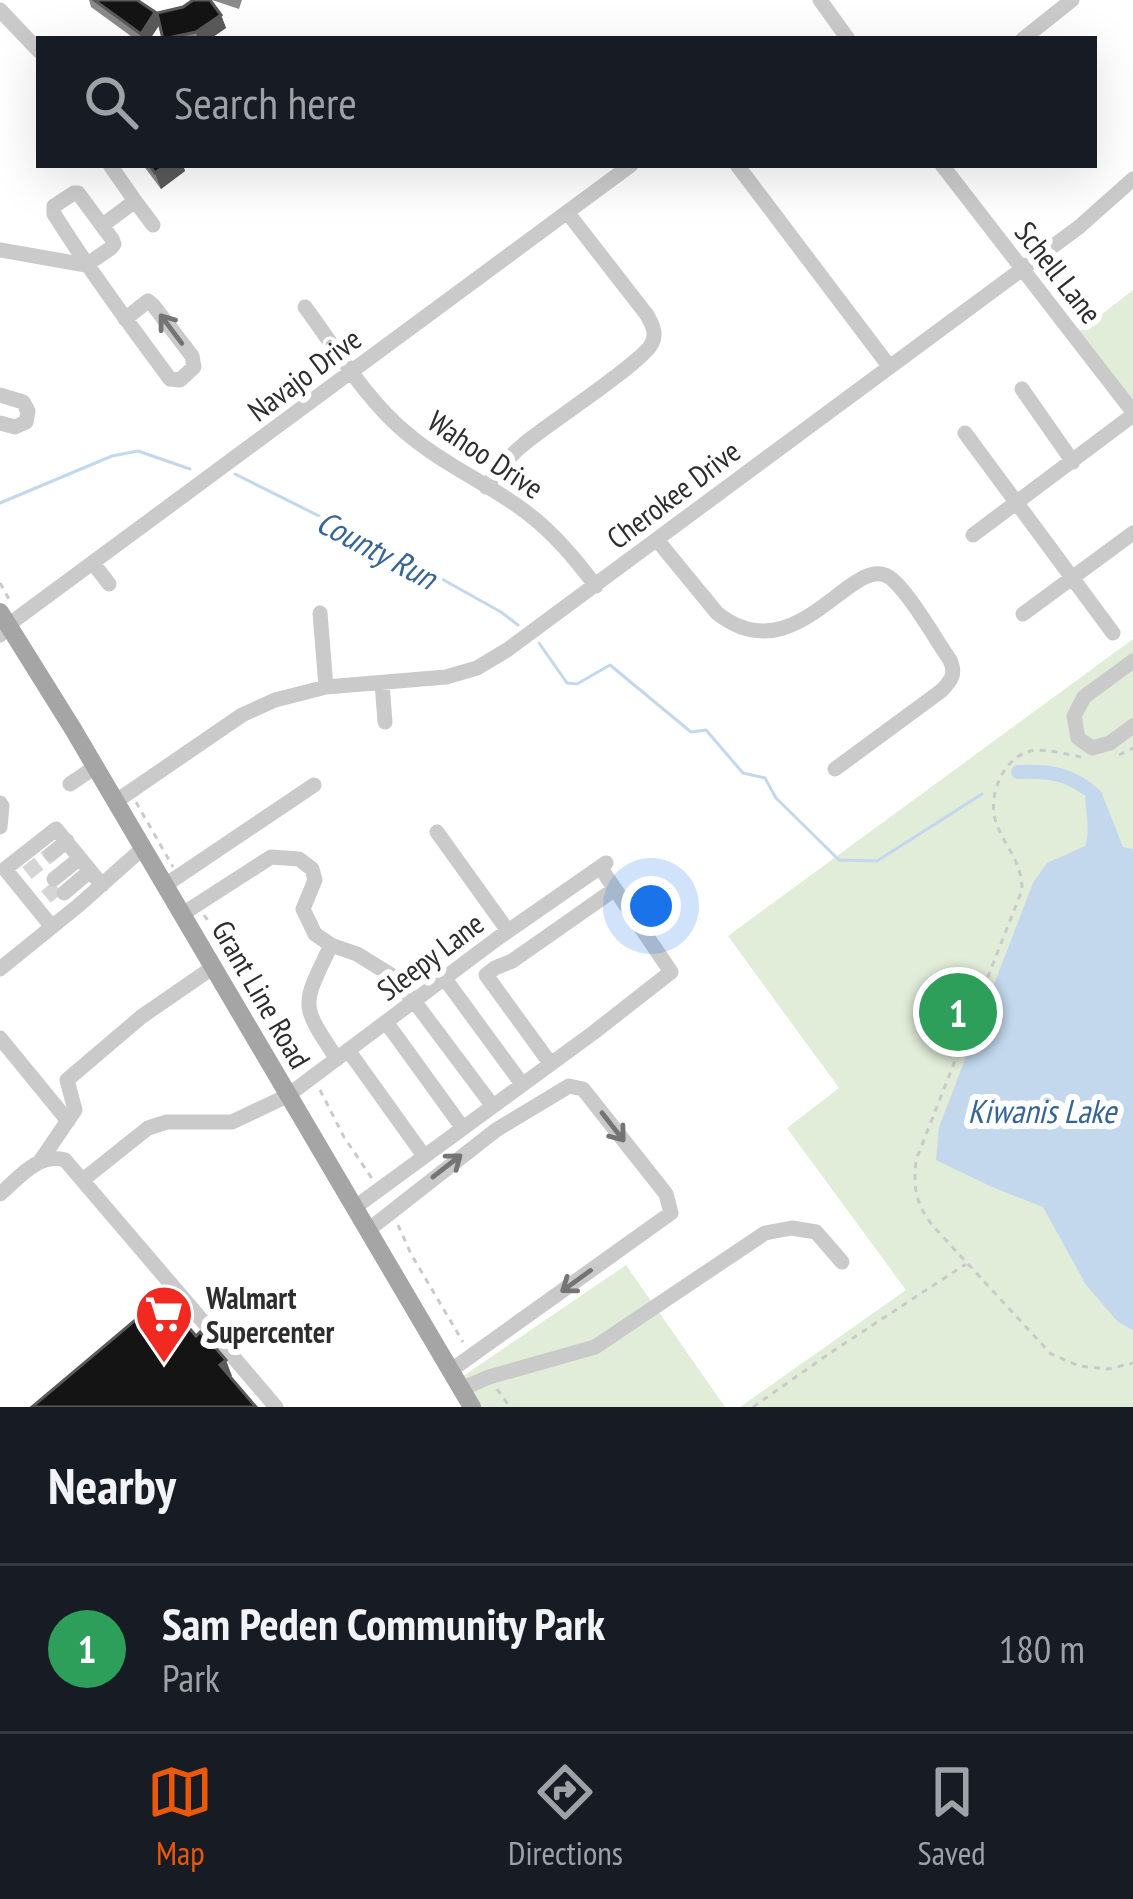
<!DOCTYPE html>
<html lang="en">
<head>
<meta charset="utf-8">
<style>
  :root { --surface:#171b24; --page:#20242c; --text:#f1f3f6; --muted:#9ea1a6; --line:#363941; --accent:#ea580c }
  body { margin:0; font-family:"PT Sans Narrow",sans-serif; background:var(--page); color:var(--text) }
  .you { position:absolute; left:651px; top:906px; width:42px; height:42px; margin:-30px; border:9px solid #fff; border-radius:50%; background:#1a73e8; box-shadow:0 0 0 18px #1a73e833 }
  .badge { display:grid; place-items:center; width:78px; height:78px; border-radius:50%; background:var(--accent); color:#fff; font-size:39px; font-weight:700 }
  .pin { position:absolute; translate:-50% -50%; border:6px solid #fff; box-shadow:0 3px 12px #0006 }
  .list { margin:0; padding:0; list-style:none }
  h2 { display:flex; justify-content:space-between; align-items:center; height:156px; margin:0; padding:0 48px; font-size:51px }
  h2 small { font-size:39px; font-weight:400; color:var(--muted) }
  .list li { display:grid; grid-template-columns:78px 1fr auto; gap:36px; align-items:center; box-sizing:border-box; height:168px; padding:0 48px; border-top:3px solid var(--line) }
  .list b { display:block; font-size:45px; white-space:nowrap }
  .list p { margin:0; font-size:39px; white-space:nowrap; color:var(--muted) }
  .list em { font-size:39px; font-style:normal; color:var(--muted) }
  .icon { flex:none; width:66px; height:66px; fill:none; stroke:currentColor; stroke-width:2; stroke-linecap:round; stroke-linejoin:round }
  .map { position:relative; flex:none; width:1133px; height:1407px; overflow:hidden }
  .search { position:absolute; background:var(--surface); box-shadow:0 12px 48px #0002; left:36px; right:36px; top:36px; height:132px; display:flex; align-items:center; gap:30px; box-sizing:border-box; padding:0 42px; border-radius:0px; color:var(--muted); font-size:45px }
  .sheet { height:324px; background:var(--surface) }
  nav { display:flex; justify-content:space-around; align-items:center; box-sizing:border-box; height:168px; border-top:3px solid var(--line); background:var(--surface); font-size:33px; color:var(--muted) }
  nav a { display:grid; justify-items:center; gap:6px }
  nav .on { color:var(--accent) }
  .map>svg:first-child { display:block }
  .green { fill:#e1ecd9 }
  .water { fill:#c3d8ed }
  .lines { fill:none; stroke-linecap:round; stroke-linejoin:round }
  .stream { stroke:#c3d8ed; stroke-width:3 }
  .canal { stroke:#c3d8ed; stroke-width:14 }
  .minor-tunnel { stroke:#d5d5d5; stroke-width:15; stroke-dasharray:15 8; stroke-linecap:butt }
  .path { stroke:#cacaca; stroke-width:3; stroke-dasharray:6 6; stroke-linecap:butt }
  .minor { stroke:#cacaca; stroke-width:15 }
  .major { stroke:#a5a5a5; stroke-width:18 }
  .wall { fill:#8a8a8a }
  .shaded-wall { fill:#5a5a5a }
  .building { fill:#141414; stroke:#5a5a5a; stroke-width:3 }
  .oneway { stroke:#747474 }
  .labels { text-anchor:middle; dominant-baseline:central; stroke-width:12; stroke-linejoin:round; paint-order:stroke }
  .street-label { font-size:30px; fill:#2d2d2d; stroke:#fff }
  .poi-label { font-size:30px; font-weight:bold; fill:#2d2d2d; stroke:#fff; text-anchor:start }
  .water-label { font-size:33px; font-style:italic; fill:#366594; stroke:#fff }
</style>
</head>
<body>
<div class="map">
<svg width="1133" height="1407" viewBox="0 0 1133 1407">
  <rect width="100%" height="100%" fill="#fff"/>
  <path class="green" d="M1133,290V402L1079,332Z
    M1133,639V1407H740L906,1290L787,1128L839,1088L728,936Z
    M626,1265L725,1407H473L456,1381Z"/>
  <path class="water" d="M1088,781L1101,791L1123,847L1133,849V1330L1118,1322L1086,1285L1043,1207L992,1187L936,1160L939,1127L1033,883L1047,863L1085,846C1093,821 1080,805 1088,781Z"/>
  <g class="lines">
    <path class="stream" d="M235,474L415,564L501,612L518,625
      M0,503L112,456L138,451L190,469
      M539,643L567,683L577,684L610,665L691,732L706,730L743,773L765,778L776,798L839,860L877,861L982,794"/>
    <path class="canal" d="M1018,772C1044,771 1064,772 1086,788"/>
    <path class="minor-tunnel" d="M27,873L51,854
      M46,897L59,886"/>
    <path class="path" d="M0,583L10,601
      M1119,755L1133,748
      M1081,757C1064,754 1040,746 1024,753C1001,764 989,796 995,819C1003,846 1022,859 1022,890L916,1160C913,1189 916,1204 933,1226L1051,1354L1079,1366L1108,1369L1133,1363
      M136,802L173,867
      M204,915L259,993L305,1067
      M320,1090L344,1137L373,1180
      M398,1225L411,1254L463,1342
      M497,1389L510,1407
      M753,1407L830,1353L966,1264"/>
    <path class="minor" d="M820,0L848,39
      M0,10L39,51
      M1023,39L1072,0
      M737,165L889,366
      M942,165L1133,412
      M135,201L153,225
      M103,225L135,201L110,165
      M0,250L86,265L111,248L114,244L112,239L78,193H74L54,206V214C90,271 130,325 170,379L180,380L194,367L192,356L153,305L148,301L125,319
      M305,307C337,350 367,402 410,436C446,466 489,484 526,512C554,533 575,559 596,586
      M1022,389L1073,462
      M0,395L23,402L28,411L26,422L15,427L0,423
      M965,433L1113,633
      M486,487C498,471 509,456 524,444C546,425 645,361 652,343C657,333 652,324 647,315L567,212
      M973,535L1133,415
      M657,540L717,613C796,676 852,552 889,577C907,589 936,640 950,660C956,674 952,680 941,691L835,769
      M93,563L109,584
      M320,613L326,687
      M1023,614L1133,533
      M0,635L4,628L631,165
      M1133,661L1084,697L1074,716L1078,738L1092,748L1110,743L1133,726
      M382,683L385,722
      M70,784L95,767
      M115,802L242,715L275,700L326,687L446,677L477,668L507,650L1079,227L1133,179
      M0,803L2,806L0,827
      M437,832L508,931
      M51,854L67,841
      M54,879L80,858
      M164,886L314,785
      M64,893L90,871
      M181,915L271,857L299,859L312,869L315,880L303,909L315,934L331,945L357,954L391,975L414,1001L492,1105
      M52,927L5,869L56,829L102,885
      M331,945C302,1007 299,1002 337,1059
      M0,969L79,905L142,849
      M445,979L522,1084
      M386,1022L462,1127
      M0,1038L68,1121
      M348,1050L424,1156
      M550,1063L486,975L495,968L512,961L615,889
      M41,1160L75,1110L67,1080L141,1017L212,968
      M84,1179L148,1128L167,1122H232L287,1096L498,938L606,863
      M0,1194C19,1178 39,1152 65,1160L276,1407
      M354,1208L593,1033L671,972L600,867
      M367,1231L496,1130L569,1086L583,1089L666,1194L671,1213L450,1371
      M461,1389L489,1377L595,1347L765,1233L792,1228L816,1232L842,1262"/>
    <path class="major" d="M0,612L73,729L472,1407"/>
  </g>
  <path class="wall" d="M89,0H137L155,12L159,22L221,15L226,28L210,39H163L160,24L150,39H135L91,7Z
    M212,0H242L239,9Z
    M143,165H183L185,171L161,189Z"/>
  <path class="shaded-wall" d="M155,12L160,24L150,39H142L141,34Z
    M221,15L226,28L210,39H198L196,32Z
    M166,165H183L185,171L161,189L155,173Z
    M226,1360L232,1376L226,1381L220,1365Z"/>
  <path class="building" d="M94,0H137L155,12L141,34Z
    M193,0H210L221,15L196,32L163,39L157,13L183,7Z
    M149,165H166L155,173Z
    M153,1302L172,1324L180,1317L196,1336L200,1332L213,1345L226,1360L220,1365L256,1407H32L139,1317L137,1315Z"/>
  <defs><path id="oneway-shaft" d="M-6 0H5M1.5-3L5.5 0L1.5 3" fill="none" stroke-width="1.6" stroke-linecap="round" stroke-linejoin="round" transform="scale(3)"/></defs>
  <g class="oneway">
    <use href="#oneway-shaft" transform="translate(171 329) rotate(-127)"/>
    <use href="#oneway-shaft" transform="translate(613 1127) rotate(52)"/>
    <use href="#oneway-shaft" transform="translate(447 1166) rotate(-38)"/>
    <use href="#oneway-shaft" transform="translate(576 1281) rotate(144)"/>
  </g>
  <defs>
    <g id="supermarket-pin" transform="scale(3)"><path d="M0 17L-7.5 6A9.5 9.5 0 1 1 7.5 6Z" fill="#f22921" stroke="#fff"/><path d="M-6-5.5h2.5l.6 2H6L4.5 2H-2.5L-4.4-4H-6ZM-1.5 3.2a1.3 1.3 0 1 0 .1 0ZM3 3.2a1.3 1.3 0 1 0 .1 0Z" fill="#fff"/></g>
  </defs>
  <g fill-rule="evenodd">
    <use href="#supermarket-pin" x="164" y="1314"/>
  </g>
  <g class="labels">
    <g class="street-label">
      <text transform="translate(1059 272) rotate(52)">Schell Lane</text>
      <text transform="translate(304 374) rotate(-37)">Navajo Drive</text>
      <text transform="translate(486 454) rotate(34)">Wahoo Drive</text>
      <text transform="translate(673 494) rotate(-37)">Cherokee Drive</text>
      <text transform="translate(430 956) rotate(-37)">Sleepy Lane</text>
      <text transform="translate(262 994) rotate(60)">Grant Line Road</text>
    </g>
    <g class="poi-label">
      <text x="206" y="1297">Walmart<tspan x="206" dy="34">Supercenter</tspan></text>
    </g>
    <g class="water-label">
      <text transform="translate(377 549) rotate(28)">County Run</text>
      <text x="1042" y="1110">Kiwanis Lake</text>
    </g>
  </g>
</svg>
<div class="you"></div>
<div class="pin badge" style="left:958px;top:1012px;background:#2e9e5b">1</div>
<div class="search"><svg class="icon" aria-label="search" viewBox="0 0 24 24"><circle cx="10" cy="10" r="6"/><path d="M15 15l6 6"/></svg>Search here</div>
</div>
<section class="sheet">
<h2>Nearby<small></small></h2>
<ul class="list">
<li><span class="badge" style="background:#2e9e5b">1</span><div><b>Sam Peden Community Park</b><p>Park</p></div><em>180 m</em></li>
</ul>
</section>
<nav>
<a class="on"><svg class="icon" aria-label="map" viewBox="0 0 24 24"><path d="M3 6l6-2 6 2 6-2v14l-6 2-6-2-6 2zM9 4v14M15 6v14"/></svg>Map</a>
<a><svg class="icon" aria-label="directions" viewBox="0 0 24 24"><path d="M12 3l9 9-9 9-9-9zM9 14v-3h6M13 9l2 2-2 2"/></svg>Directions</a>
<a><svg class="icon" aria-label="saved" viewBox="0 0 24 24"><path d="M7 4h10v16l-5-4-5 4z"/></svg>Saved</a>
</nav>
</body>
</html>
